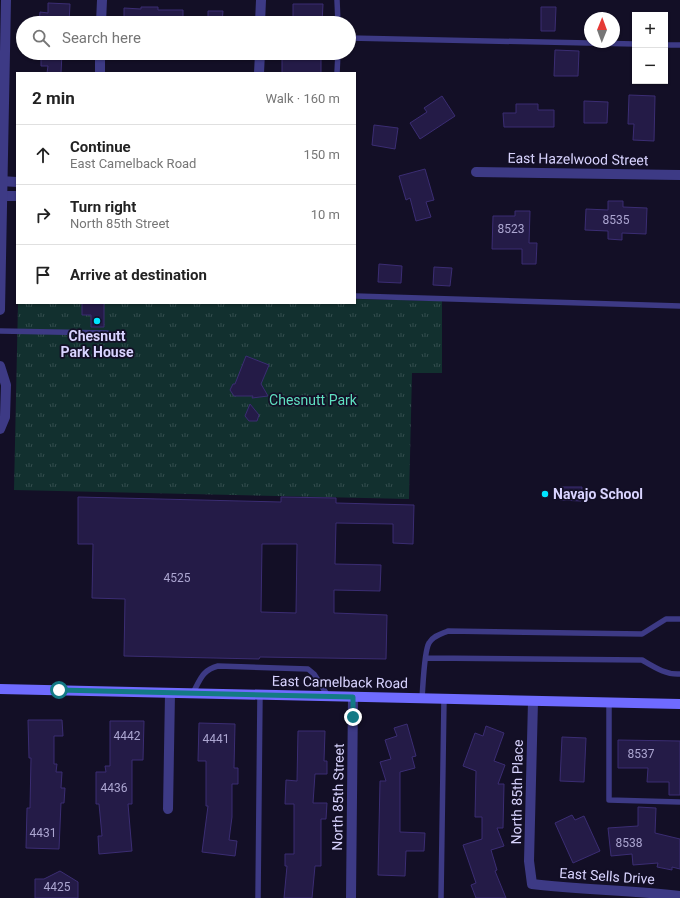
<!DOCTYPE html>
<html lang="en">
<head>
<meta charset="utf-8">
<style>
  :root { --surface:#fff; --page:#f2f2f2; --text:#222; --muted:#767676; --line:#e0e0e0 }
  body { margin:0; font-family:Roboto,sans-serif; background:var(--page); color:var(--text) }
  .controls { position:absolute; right:12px; top:12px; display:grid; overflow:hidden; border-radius:0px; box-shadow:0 1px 3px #0004 }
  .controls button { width:36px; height:36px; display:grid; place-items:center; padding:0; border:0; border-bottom:1px solid var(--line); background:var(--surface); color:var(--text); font:20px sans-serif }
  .compass { position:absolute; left:584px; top:12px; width:36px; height:36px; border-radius:50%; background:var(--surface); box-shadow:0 1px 3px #0004; rotate:1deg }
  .stop { position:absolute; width:12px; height:12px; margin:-9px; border:3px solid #137a85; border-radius:50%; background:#fff }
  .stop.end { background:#137a85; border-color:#fff; box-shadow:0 1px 4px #0008 }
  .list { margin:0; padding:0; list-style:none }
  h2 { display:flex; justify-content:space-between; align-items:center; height:52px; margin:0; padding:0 16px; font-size:17px }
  h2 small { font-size:13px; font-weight:400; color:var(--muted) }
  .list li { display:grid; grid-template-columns:26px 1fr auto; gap:12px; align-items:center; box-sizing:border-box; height:60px; padding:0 16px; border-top:1px solid var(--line) }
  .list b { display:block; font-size:15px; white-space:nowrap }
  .list p { margin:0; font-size:13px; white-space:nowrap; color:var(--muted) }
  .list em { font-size:13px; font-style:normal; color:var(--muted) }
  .icon { flex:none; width:22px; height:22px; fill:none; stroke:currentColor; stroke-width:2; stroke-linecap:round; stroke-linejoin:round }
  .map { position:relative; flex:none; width:680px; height:898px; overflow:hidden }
  .search { position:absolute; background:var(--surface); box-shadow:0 1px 3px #0004; left:16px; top:16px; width:340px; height:44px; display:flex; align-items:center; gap:10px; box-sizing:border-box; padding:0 14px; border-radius:22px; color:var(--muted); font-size:15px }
  .panel { position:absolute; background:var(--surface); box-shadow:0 1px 3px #0004; left:16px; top:72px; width:340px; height:232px; border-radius:0px }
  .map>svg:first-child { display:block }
  .park { fill:url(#park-tufts) }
  .building { fill:#241b47; stroke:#3b2d73; fill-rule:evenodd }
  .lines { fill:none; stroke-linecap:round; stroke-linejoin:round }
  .service { stroke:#3d3a85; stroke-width:5.5 }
  .minor { stroke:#3d3a85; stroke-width:10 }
  .tertiary { stroke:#3d3a85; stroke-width:10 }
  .secondary { stroke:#6f6bff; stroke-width:10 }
  .route { stroke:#137a85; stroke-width:5 }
  .poi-dot { fill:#00e5ff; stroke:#130f26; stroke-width:1.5 }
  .labels { text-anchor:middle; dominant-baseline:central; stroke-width:3.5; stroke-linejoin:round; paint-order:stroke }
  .number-label { font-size:12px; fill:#aca6d1 }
  .street-label { font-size:14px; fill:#d9d4ff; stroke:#130f26 }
  .poi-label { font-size:14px; font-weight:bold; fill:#d9d4ff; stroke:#130f26 }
  .park-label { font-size:14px; fill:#5fe0c0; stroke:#130f26 }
</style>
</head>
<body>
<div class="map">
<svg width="680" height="898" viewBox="0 0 680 898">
  <defs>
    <pattern id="park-tufts" width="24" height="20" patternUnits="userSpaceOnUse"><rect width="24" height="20" fill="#12302f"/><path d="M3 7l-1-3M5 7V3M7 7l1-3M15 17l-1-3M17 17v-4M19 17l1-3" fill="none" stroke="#344d4e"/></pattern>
  </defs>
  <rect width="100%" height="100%" fill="#130f26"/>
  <path class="park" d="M355,299L442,301V373H412L409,499L14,490L18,303H355Z"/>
  <path class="building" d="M48,3L70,4L69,23H39L40,12L48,13Z
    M293,4H323L322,23H293Z
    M141,7H158V10H183V23H124V8L141,9Z
    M541,7H556L555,31H541Z
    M208,11H223L222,23H208Z
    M555,50L579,51L578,76H554Z
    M41,53H62L61,73H47L48,66H41Z
    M282,53H321V73H282Z
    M629,95L655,96L654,141L633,140L634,124H628Z
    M442,96L455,116L420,139L410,123L427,112L424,108Z
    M584,101L608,102L607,123H584Z
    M516,104H538V110H554V127H504L503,113H516Z
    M374,125L398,128L395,149L372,145Z
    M425,169L434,200L426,202L431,217L416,221L410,198L406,200L399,176Z
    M608,201H623V207L647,208L646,234L622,233V240L608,239V231L585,230L586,209L608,210Z
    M515,211H530L529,243H537L536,264H522V249H492L493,216H515Z
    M379,264L402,266L401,283L378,282Z
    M434,267L452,268L450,286L433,285Z
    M82,303H104V327H91V315H82Z
    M246,356L269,365L261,384L268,396L252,398L253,396H234L230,390L233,384H235Z
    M250,404L259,415L257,421H249L245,416Z
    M560,487H582L581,501L560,500Z
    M78,497L281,502V497L336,498V503L414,505L413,544L393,543V524L336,523L335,564L381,565L380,591L334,590V613L387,615L386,659L260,657L259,659L124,656L125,599L92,598L93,544H78ZM262,544H297L296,613L261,612Z
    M28,720H62L63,736H54V764H57L56,772H62L61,788H65L64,803H61L59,849L26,848L27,808H30L31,758H29Z
    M110,721H144L143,760H132V804H128L132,851L99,854L98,836H102L99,804H96V772H106L105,766H110Z
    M199,723L235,724L234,768H238V784H232V817L229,840L237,841L235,856L202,852L208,806H206V761H198Z
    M407,724L416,756L412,757L415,768L400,772V832L425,833L424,851H406L405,876L378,875L380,781H386L380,762L391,759L385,740L397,736L394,728Z
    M486,726L504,733L494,761L505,765L498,784H504L503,828H497L504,846L491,850L497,870L495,871L506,898H476L471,885L476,883L463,845L482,839V817H475L476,771L463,766L475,733L483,736Z
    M298,731H325L324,761H327V774H315L313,803H327L326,819H321V866H315L312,898H284L287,866H285V854H294V804H285L286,780L297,781Z
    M562,737L586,738L584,782L560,781Z
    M618,740L680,741V795H669V782H647L648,768H618Z
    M638,807L656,808L655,833L680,839V869L672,867V870L657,867L658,863L633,865L632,854L611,856L608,828L638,826Z
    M572,815L575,820L584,816L600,851L573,863L555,823Z
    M60,871L78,882V898H35V879H44Z"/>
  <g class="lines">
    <path class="service" d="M337,0L338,23
      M349,38L635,44
      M665,45H680
      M337,73L338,53
      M355,296L680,306
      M0,331L107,333
      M426,658L642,660C654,667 666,675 680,674
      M193,693C200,680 202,670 218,666L308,669L314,674L328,696
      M422,698C423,687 424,651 429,643C433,636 441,634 448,631L642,634L666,619H680
      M609,702V800L680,802
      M258,898L260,695
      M441,898L444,699"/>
    <path class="minor" d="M101,23L102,0
      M260,23L261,0
      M100,73V53
      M259,73L260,53
      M476,172L680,175
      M0,181L17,182
      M0,196H17
      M533,701L529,861L532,884C582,890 631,890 680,896
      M168,809L170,693
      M351,898L353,697"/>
    <path class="tertiary" d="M0,310L6,0
      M0,366L6,385L5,417L0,429"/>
    <path class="secondary" d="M0,689L680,704"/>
  </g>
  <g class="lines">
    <path class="route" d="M59,690L353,697V717"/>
  </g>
  <g class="poi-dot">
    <circle cx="97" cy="321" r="4"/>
    <circle cx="545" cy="494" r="4"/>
  </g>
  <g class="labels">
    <g class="number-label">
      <text x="616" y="220">8535</text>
      <text x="511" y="229">8523</text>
      <text x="177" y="578">4525</text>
      <text x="127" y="736">4442</text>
      <text x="216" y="739">4441</text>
      <text x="641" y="754">8537</text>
      <text x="114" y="788">4436</text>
      <text x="43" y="833">4431</text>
      <text x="629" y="843">8538</text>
      <text x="57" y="887">4425</text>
    </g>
    <g class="street-label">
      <text transform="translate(578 159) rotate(1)">East Hazelwood Street</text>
      <text transform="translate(340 682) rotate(1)">East Camelback Road</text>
      <text transform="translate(517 792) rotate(-89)">North 85th Place</text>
      <text transform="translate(338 797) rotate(-89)">North 85th Street</text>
      <text transform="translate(607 876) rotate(4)">East Sells Drive</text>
    </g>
    <g class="poi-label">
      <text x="97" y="336">Chesnutt<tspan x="97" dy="16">Park House</tspan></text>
      <text x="553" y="494" text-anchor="start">Navajo School</text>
    </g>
    <g class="park-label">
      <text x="313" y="400">Chesnutt Park</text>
    </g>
  </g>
</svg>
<div class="controls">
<button>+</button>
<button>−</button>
</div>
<svg class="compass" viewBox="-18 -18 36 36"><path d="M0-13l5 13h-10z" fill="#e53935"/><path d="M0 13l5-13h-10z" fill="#767676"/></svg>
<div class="stop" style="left:59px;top:690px"></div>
<div class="stop end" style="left:353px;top:717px"></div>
<div class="search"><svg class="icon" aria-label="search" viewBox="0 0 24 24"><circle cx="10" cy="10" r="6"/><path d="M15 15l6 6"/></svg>Search here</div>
<section class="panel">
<h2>2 min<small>Walk · 160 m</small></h2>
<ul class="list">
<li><svg class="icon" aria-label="ahead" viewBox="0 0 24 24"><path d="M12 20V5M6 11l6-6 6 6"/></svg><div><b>Continue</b><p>East Camelback Road</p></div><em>150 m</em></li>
<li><svg class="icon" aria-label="right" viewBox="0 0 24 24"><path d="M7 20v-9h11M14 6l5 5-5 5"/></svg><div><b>Turn right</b><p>North 85th Street</p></div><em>10 m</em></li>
<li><svg class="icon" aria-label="arrive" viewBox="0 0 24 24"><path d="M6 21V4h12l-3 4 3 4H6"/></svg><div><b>Arrive at destination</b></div></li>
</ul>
</section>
</div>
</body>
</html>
